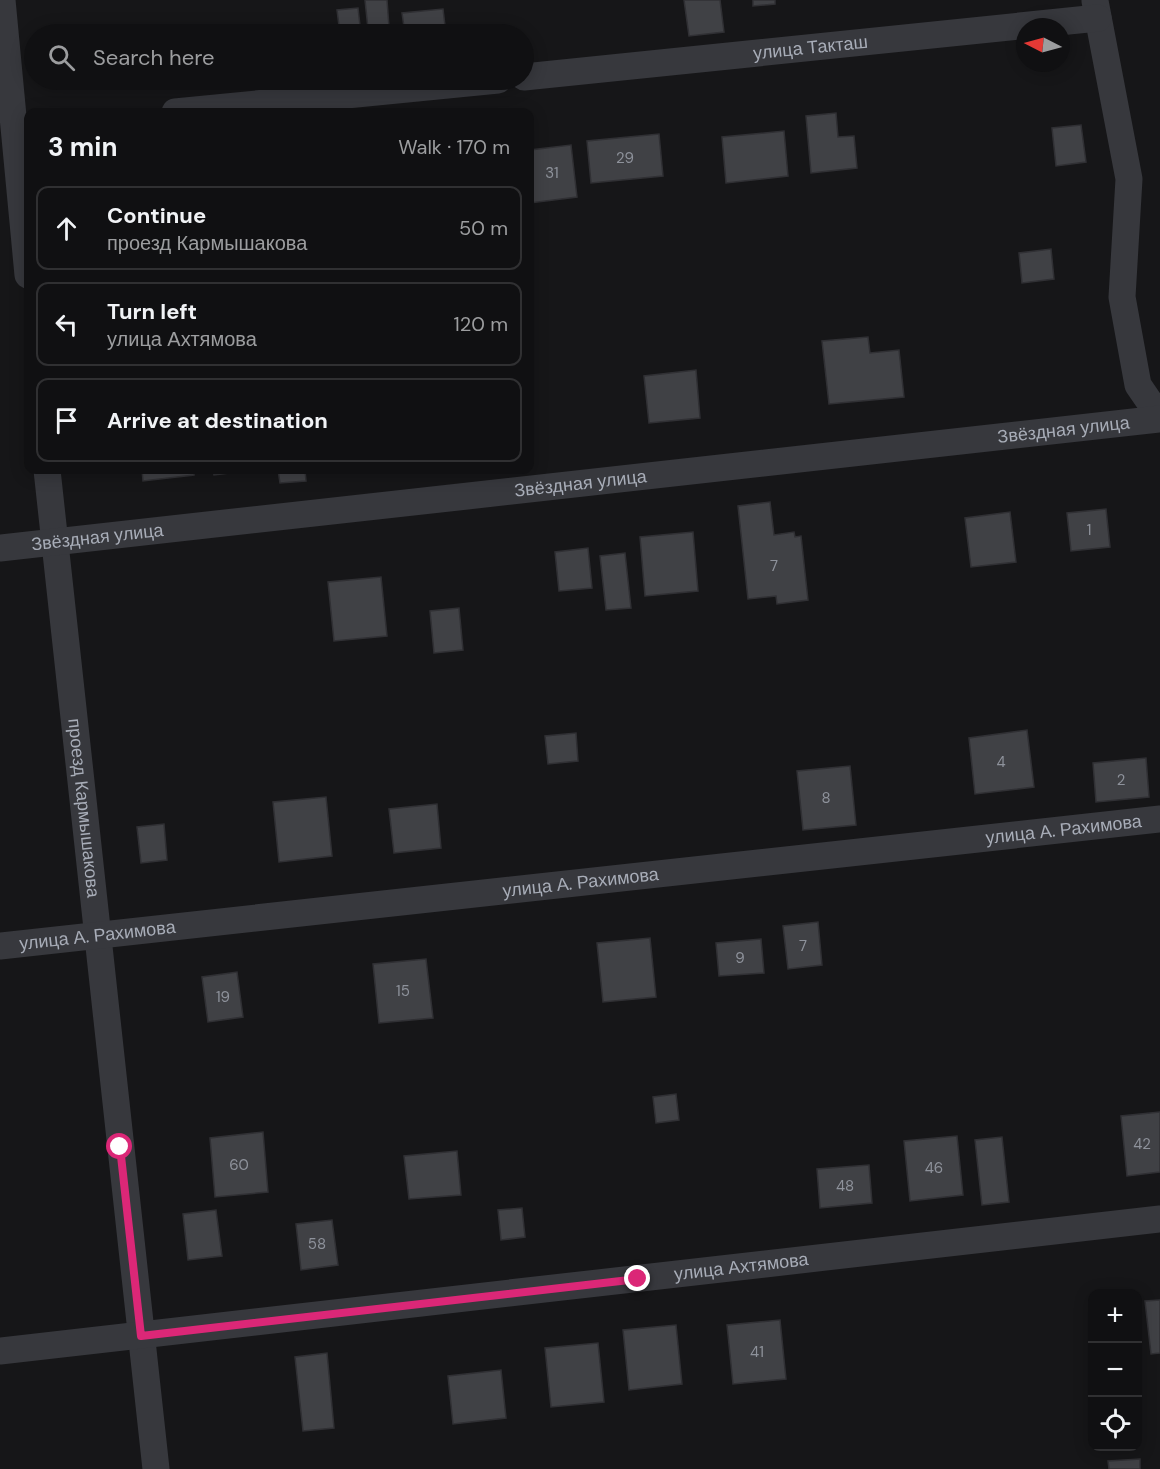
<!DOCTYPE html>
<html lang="en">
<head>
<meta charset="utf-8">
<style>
  :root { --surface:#101012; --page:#19191b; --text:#f1f3f6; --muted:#9c9d9f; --line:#303032 }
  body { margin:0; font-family:"DM Sans",sans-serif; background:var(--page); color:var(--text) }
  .controls { position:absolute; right:18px; bottom:18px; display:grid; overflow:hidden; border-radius:12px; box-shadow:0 3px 15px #0003 }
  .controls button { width:54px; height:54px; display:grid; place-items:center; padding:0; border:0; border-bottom:2px solid var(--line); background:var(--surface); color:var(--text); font:30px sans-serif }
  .compass { position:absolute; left:1016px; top:18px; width:54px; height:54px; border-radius:50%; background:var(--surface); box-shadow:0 3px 15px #0003; rotate:276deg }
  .stop { position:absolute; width:18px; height:18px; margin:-14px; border:4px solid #db2777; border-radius:50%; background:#fff }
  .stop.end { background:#db2777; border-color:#fff; box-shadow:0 2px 6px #0008 }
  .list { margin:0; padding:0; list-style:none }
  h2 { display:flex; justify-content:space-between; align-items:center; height:78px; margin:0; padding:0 24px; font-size:26px }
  h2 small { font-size:20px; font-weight:400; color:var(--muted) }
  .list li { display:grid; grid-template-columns:39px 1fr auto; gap:18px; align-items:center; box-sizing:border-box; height:84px; margin:0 12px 12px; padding:0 12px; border:2px solid var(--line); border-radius:12px }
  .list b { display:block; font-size:22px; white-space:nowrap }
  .list p { margin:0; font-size:20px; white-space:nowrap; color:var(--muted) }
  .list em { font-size:20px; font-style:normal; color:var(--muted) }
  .icon { flex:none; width:33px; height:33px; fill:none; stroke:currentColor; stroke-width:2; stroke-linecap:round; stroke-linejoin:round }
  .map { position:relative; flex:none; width:1160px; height:1469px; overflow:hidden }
  .search { position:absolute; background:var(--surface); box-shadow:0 3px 15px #0003; left:24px; top:24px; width:510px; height:66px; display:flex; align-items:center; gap:15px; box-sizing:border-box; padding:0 21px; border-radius:33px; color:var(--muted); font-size:22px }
  .panel { position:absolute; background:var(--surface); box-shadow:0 3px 15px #0003; left:24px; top:108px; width:510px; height:366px; border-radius:12px }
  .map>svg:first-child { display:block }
  .building { fill:#404145; stroke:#303034; stroke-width:1.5 }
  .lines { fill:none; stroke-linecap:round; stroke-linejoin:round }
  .minor { stroke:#37383d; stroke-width:27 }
  .route { stroke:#db2777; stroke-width:8 }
  .labels { text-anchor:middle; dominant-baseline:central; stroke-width:4.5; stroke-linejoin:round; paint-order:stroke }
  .number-label { font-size:15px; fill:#8e929b }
  .street-label { font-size:18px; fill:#a8adb8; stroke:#111113 }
</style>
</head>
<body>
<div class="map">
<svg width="1160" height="1469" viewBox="0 0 1160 1469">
  <rect width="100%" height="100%" fill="#161618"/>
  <path class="building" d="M365,0H387L389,27L368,29Z
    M684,0H720L724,32L689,36Z
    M753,0H775V4L753,6Z
    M358,8L361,34H340L337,10Z
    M443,9L446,34H405L402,13Z
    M836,113L838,137L854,136L857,168L811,173L806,116Z
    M1081,125L1086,162L1056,166L1052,128Z
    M784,131L788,176L726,183L722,137Z
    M659,134L663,176L591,183L587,141Z
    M571,145L577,197L530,203V150Z
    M1051,249L1054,279L1022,283L1019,253Z
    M868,337L870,353L899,350L904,397L829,404L822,341Z
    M696,370L700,418L649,423L644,376Z
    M142,470H194V475L143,481Z
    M213,470H254L214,475Z
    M278,470H305L306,481L280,483Z
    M770,502L774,535L794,532L795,537L801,536L808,600L777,604L776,596L748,599L738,506Z
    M1106,509L1110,547L1071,551L1067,513Z
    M1010,512L1016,562L971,567L965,518Z
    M693,532L698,591L645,596L640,537Z
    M588,548L592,588L559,591L555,552Z
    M625,553L631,608L606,610L600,556Z
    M381,577L387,636L334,641L328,582Z
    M459,608L463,650L434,653L430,611Z
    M1027,730L1034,787L975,794L969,738Z
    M576,733L578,761L548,764L545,736Z
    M1146,758L1149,797L1096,802L1093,763Z
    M850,766L856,825L803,830L797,771Z
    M326,797L332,856L279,862L273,802Z
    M437,804L441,848L394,853L389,809Z
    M164,824L167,860L141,863L137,827Z
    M818,922L822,965L788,969L783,926Z
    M650,938L656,997L603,1002L597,943Z
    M761,939L764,973L719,976L716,943Z
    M426,959L433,1018L379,1023L373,964Z
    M237,972L243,1017L208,1022L202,977Z
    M676,1094L679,1120L656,1123L653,1097Z
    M1160,1112V1172L1127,1176L1121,1116Z
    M263,1132L268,1192L215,1197L210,1138Z
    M957,1136L963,1195L910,1201L904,1141Z
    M1002,1137L1009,1202L982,1205L975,1140Z
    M457,1151L461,1195L409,1199L404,1156Z
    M869,1165L872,1203L820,1208L817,1169Z
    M522,1208L525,1237L501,1240L498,1210Z
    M216,1210L222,1256L188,1260L183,1214Z
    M332,1220L338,1265L301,1270L296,1224Z
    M1160,1300V1353L1151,1354L1145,1301Z
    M780,1320L786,1379L733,1384L727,1325Z
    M676,1325L682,1384L629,1390L623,1330Z
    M598,1343L604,1402L551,1407L545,1348Z
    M327,1353L334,1428L303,1431L295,1357Z
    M501,1370L506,1418L453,1424L448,1376Z
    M1140,1459V1469H1109L1108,1461Z"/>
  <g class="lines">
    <g class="minor">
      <path d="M2,0L28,275"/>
      <path d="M1095,1L1129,179L1122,297L1138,385L1160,417"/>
      <path id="s1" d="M524,77L1098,18"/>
      <path d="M175,112L498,80"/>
      <path id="s2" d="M47,470L156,1469"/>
      <path id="s3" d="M0,548L1160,419"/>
      <path id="s4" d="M0,946L1160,819"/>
      <path id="s5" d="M0,1351L1160,1219"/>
    </g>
  </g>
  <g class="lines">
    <path class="route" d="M120,1147L141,1336L638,1279"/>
  </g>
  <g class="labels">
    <g class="number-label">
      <text x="625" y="158">29</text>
      <text x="552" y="173">31</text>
      <text x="1089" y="530">1</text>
      <text x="774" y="566">7</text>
      <text x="1001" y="762">4</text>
      <text x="1121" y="780">2</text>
      <text x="826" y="798">8</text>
      <text x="803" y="946">7</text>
      <text x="740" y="958">9</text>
      <text x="403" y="991">15</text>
      <text x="223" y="997">19</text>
      <text x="1142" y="1144">42</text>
      <text x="239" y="1165">60</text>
      <text x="934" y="1168">46</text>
      <text x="845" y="1186">48</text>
      <text x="317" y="1244">58</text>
      <text x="757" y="1352">41</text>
    </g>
    <g class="street-label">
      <text stroke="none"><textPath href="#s1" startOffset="288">улица Такташ</textPath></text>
      <text stroke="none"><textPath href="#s3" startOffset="1070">Звёздная улица</textPath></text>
      <text stroke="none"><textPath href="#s3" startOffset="584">Звёздная улица</textPath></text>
      <text stroke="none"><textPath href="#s3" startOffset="98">Звёздная улица</textPath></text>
      <text stroke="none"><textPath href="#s2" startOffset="340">проезд Кармышакова</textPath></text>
      <text stroke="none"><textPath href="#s4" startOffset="1070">улица А. Рахимова</textPath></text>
      <text stroke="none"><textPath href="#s4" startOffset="584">улица А. Рахимова</textPath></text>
      <text stroke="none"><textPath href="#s4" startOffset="98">улица А. Рахимова</textPath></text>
      <text stroke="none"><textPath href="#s5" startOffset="746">улица Ахтямова</textPath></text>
    </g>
  </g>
</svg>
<div class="controls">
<button>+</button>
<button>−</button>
<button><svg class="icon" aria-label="locate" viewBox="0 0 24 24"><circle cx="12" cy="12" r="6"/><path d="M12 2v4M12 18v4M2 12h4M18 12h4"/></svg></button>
</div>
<svg class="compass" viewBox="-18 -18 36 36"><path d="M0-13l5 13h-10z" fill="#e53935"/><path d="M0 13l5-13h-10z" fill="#9c9d9f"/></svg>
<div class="stop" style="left:120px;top:1147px"></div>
<div class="stop end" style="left:638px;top:1279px"></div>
<div class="search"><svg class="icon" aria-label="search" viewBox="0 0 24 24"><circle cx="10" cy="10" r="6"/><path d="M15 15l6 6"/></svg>Search here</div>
<section class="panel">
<h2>3 min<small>Walk · 170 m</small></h2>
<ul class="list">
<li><svg class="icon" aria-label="ahead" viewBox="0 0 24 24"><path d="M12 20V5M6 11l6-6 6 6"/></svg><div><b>Continue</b><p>проезд Кармышакова</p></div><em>50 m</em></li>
<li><svg class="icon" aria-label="left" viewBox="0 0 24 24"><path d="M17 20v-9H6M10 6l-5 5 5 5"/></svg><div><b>Turn left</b><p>улица Ахтямова</p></div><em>120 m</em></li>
<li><svg class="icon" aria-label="arrive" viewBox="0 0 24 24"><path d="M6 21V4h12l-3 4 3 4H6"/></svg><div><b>Arrive at destination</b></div></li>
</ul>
</section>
</div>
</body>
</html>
